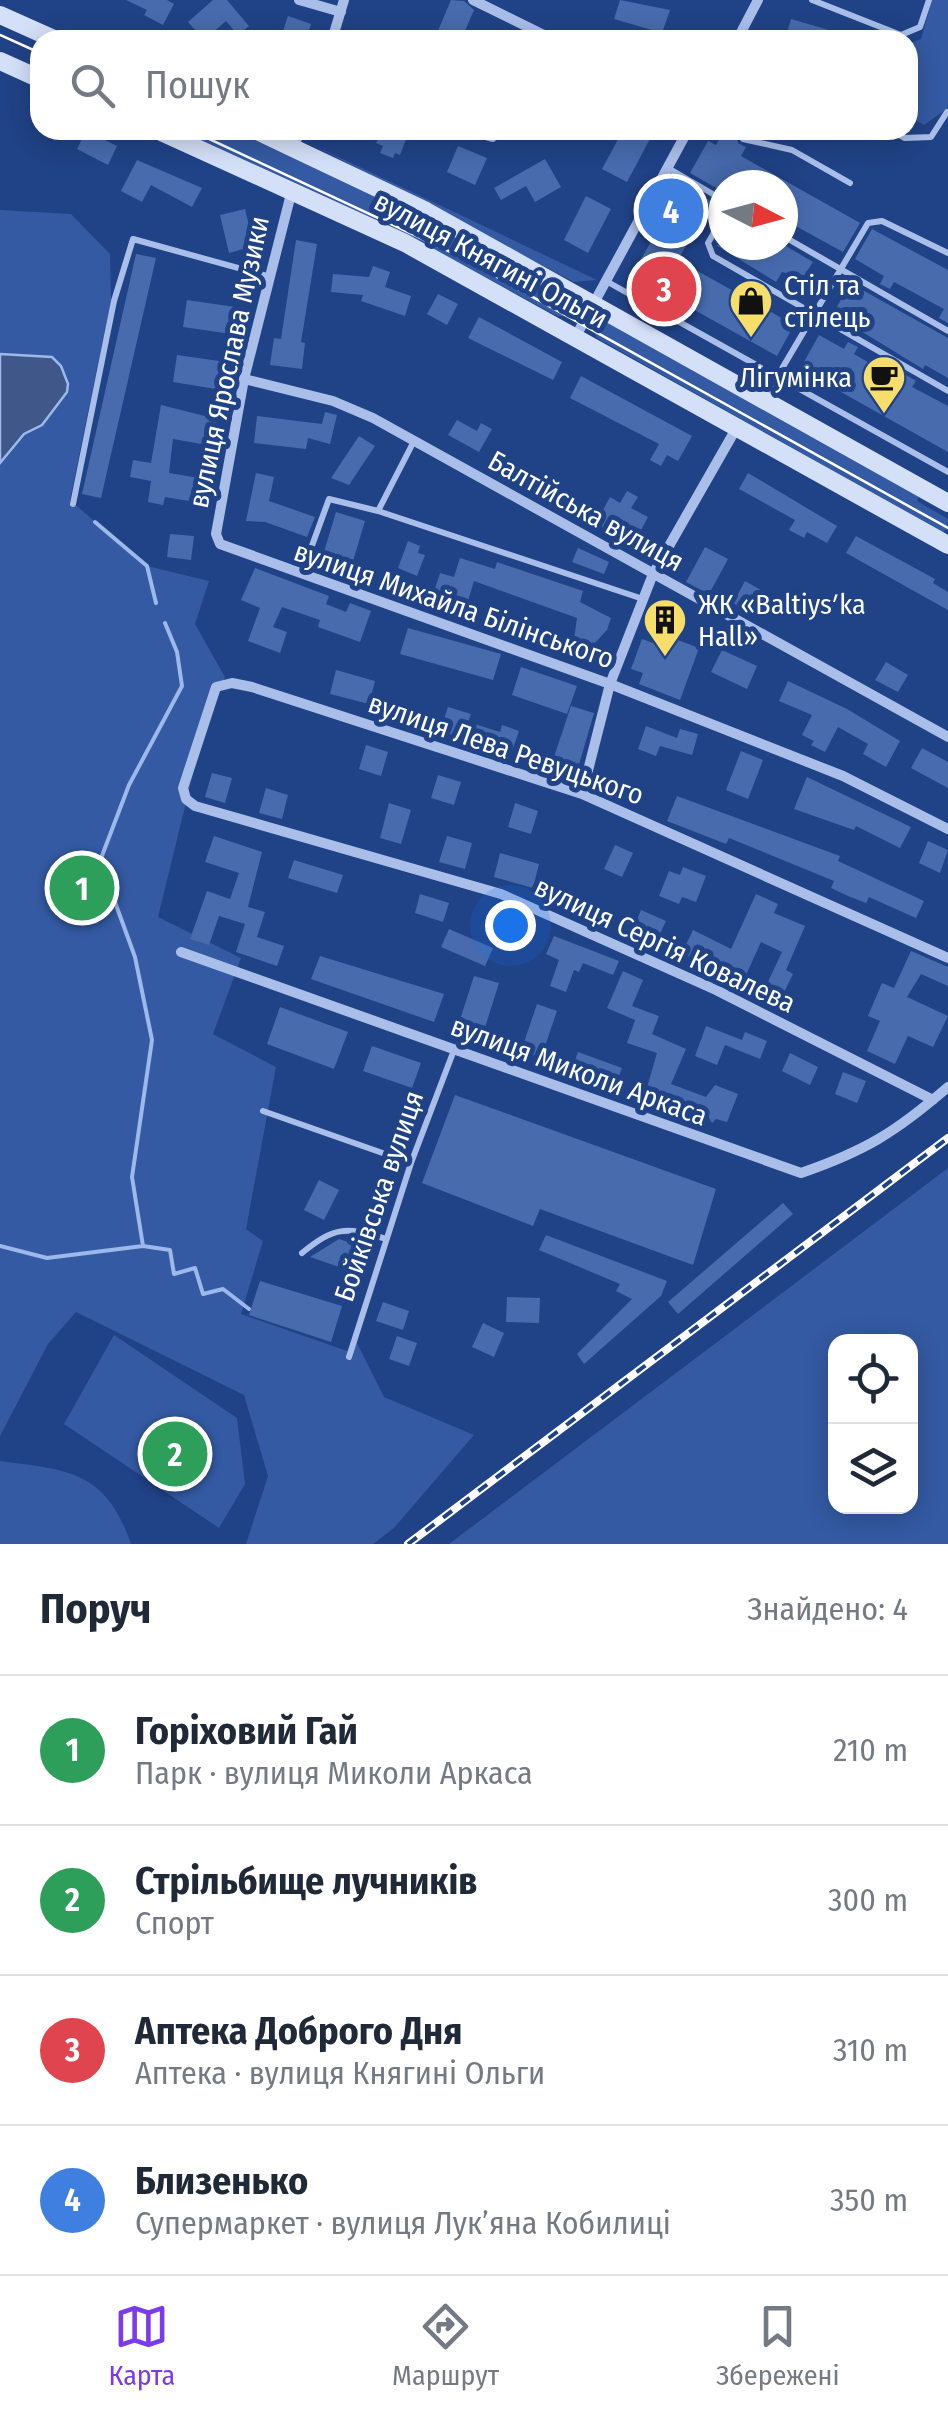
<!DOCTYPE html>
<html lang="uk">
<head>
<meta charset="utf-8">
<style>
  :root { --surface:#fff; --page:#f6f6f7; --text:#1f2937; --muted:#747a83; --line:#e0e1e3; --accent:#7c3aed }
  body { margin:0; font-family:"Fira Sans Condensed",sans-serif; background:var(--page); color:var(--text) }
  .controls { position:absolute; right:30px; bottom:30px; display:grid; overflow:hidden; border-radius:20px; box-shadow:0 5px 25px #0003 }
  .controls button { width:90px; height:90px; display:grid; place-items:center; padding:0; border:0; border-bottom:2px solid var(--line); background:var(--surface); color:var(--text); font:50px sans-serif }
  .compass { position:absolute; left:708px; top:170px; width:90px; height:90px; border-radius:50%; background:var(--surface); box-shadow:0 5px 25px #0003; rotate:96deg }
  .you { position:absolute; left:510px; top:925px; width:35px; height:35px; margin:-25px; border:8px solid #fff; border-radius:50%; background:#1a73e8; box-shadow:0 0 0 15px #1a73e833 }
  .badge { display:grid; place-items:center; width:65px; height:65px; border-radius:50%; background:var(--accent); color:#fff; font-size:32px; font-weight:700 }
  .pin { position:absolute; translate:-50% -50%; border:5px solid #fff; box-shadow:0 2px 10px #0006 }
  .list { margin:0; padding:0; list-style:none }
  h2 { display:flex; justify-content:space-between; align-items:center; height:130px; margin:0; padding:0 40px; font-size:42px }
  h2 small { font-size:32px; font-weight:400; color:var(--muted) }
  .list li { display:grid; grid-template-columns:65px 1fr auto; gap:30px; align-items:center; box-sizing:border-box; height:150px; padding:0 40px; border-top:2px solid var(--line) }
  .list b { display:block; font-size:38px; white-space:nowrap }
  .list p { margin:0; font-size:32px; white-space:nowrap; color:var(--muted) }
  .list em { font-size:32px; font-style:normal; color:var(--muted) }
  .icon { flex:none; width:55px; height:55px; fill:none; stroke:currentColor; stroke-width:2; stroke-linecap:round; stroke-linejoin:round }
  .map { position:relative; flex:none; width:948px; height:1544px; overflow:hidden }
  .search { position:absolute; background:var(--surface); box-shadow:0 5px 25px #0003; left:30px; right:30px; top:30px; height:110px; display:flex; align-items:center; gap:25px; box-sizing:border-box; padding:0 35px; border-radius:30px; color:var(--muted); font-size:38px }
  .sheet { height:730px; background:var(--surface) }
  nav { display:flex; justify-content:space-around; align-items:center; box-sizing:border-box; height:140px; border-top:2px solid var(--line); background:var(--surface); font-size:28px; color:var(--muted) }
  nav a { display:grid; justify-items:center; gap:5px }
  nav .on { color:var(--accent) }
  .map>svg:first-child { display:block }
  .green { fill:#345aa3; fill-rule:evenodd }
  .water { fill:#3f5789; stroke:#9db9eb; stroke-width:2.5 }
  .lines { fill:none; stroke-linecap:round; stroke-linejoin:round }
  .stream { stroke:#9db9eb; stroke-width:4 }
  .building { fill:#486bae }
  .service { stroke:#a9bfea; stroke-width:6 }
  .minor { stroke:#a9bfea; stroke-width:10 }
  .secondary { stroke:#d4e0f8; stroke-width:18 }
  .tram { stroke:#fff; stroke-width:2.5 }
  .rail-casing { stroke:#fff; stroke-width:8 }
  .rail { stroke:#204286; stroke-width:4; stroke-dasharray:11; stroke-linecap:butt }
  .labels { text-anchor:middle; dominant-baseline:central; stroke-width:10; stroke-linejoin:round; paint-order:stroke }
  .street-label { font-size:28px; fill:#fff; stroke:#204286 }
  .poi-label { font-size:28px; fill:#fff; stroke:#204286; text-anchor:start }
</style>
</head>
<body>
<div class="map">
<svg width="948" height="1544" viewBox="0 0 948 1544">
  <rect width="100%" height="100%" fill="#204286"/>
  <path class="green" d="M932,0H948V108L924,125L912,118L908,44L921,39Z
    M171,130H232L396,204L574,305L567,316H557L417,240Z
    M309,143L597,280L574,282Z
    M0,210L71,214L110,254L111,300L70,500L147,566L209,581L195,624L225,677L193,774L158,917L241,958L213,1034L276,1067L246,1229L263,1241L241,1314L350,1352L357,1343L384,1397L474,1435L394,1528L373,1544H246L268,1476L244,1395L76,1312L48,1344L0,1436Z
    M604,320L919,497L917,501L948,519L947,530L942,532L597,338L594,332Z
    M948,1168V1544H449ZM836,1342H910V1506H836Z
    M114,1335L237,1418L245,1484L219,1528L64,1424Z
    M0,1461C69,1470 106,1471 131,1544H0Z"/>
  <path class="water" d="M0,354L52,357L61,366L68,384L67,392L42,425L24,434L0,463Z"/>
  <g class="lines">
    <path class="stream" d="M95,522L147,566L156,603
      M165,623L177,652L182,686L129,785L100,861L135,957L152,1040L132,1177L143,1246L170,1250L174,1274L195,1268L203,1294L223,1289L249,1309
      M0,1246L47,1258L143,1246"/>
  </g>
  <path class="building" d="M126,0H167L174,4L163,25L144,15L147,10Z
    M213,0H227L249,26L238,35L226,21L204,40L188,22Z
    M451,0L464,1L474,10L461,40H434Z
    M620,0L670,10L662,33L614,19Z
    M288,16L311,24L306,40H280Z
    M791,19L853,37V40H785Z
    M382,130L408,134L400,155L395,153L393,158L380,153L383,146L376,143Z
    M623,130H638L651,137L627,182L602,169Z
    M725,130H756L754,134L737,135L738,143L746,147L741,156L860,223L843,252L783,219V185L721,184L718,189L690,173L708,141L716,145Z
    M86,131L117,146L108,165L77,149Z
    M458,146L487,158L475,185L447,172Z
    M545,159L561,187L535,202L526,186L501,200L494,188Z
    M137,160L202,188L192,207L151,185L142,202L121,191Z
    M683,185L711,201L678,260L794,325L777,356L639,279L636,268Z
    M586,196L611,209L588,253L564,240Z
    M245,209L254,246L229,253L220,215Z
    M872,229L948,270V323L939,318L944,309L894,282L890,289L880,284L884,276L855,259Z
    M296,240L317,244L301,342L305,343L302,369L270,365L274,338L281,339Z
    M716,245H784L813,262L803,277L782,272L776,282Z
    M136,254L156,258L101,498L82,494Z
    M373,266L390,272L385,287L411,296L405,316L361,301L363,295L331,292L333,274L369,277Z
    M850,283L948,338V378L925,365L923,369L833,314Z
    M438,294L458,304L447,325L427,314Z
    M187,300L235,307L231,334L183,327Z
    M479,317L562,362L553,380L468,338Z
    M819,335L844,349L848,342L858,347L854,354L902,382L906,375L916,381L912,387L948,406V452L800,369Z
    M177,355L226,362L222,390L173,382Z
    M581,376L692,436L678,461L667,455L661,466L650,460L659,444L570,398Z
    M161,405L217,419L213,446L173,439L169,473L205,479L201,503L165,497L163,505L148,502L151,481L130,477L133,460L151,463Z
    M325,412L337,415L330,444L308,438L306,449L254,443L257,416L322,424Z
    M457,420L477,431L481,423L492,429L479,452L448,435Z
    M359,436L375,446L349,485L331,478Z
    M256,473L274,477L269,501L315,517L307,537L265,522L246,521Z
    M748,473L837,526L827,543L807,532L804,538L789,530L795,520L739,489Z
    M627,491L638,497L631,508L648,517L633,545L588,520L595,506L603,510L610,497L620,503Z
    M336,512L365,521L350,571L321,562Z
    M170,534L194,536L191,560L167,557Z
    M856,536L935,579L933,583L948,592V610L846,553Z
    M408,541L420,546L418,553L425,555L417,576L398,568Z
    M705,547L728,559L709,594L686,582Z
    M578,548L609,562L604,574L572,562Z
    M460,558L495,569L497,562L583,591L580,602L611,618L607,630L593,645L574,639L577,618L474,581L466,608L432,598L440,573L454,577Z
    M255,568L329,596L326,604L346,612L350,603L371,611L360,642L318,627L320,620L282,607L273,627L287,632L280,653L248,641L260,608L241,600Z
    M745,581L768,594L755,615L733,603Z
    M408,628L501,654L493,680L400,654Z
    M657,632L699,648L680,700L639,684L643,673L631,669L642,639L653,643Z
    M722,650L757,666L747,689L711,672Z
    M886,662L908,675L898,692L875,680Z
    M521,667L577,686L567,714L512,695Z
    M336,670L375,681L369,704L330,694Z
    M788,681L847,709L900,741L886,767L863,754L868,744L838,727L825,752L811,745L814,741L802,735L812,715L779,701Z
    M571,706L594,713L576,775L551,766Z
    M448,707L471,714L468,722L500,732L502,725L519,731L510,757L440,731Z
    M646,726L677,738L680,729L698,734L692,755L660,746L656,756L638,749Z
    M366,745L388,752L381,776L359,769Z
    M922,748L948,762V788L911,768Z
    M741,751L763,760L748,799L726,790Z
    M212,773L232,778L225,803L205,797Z
    M438,775L461,782L454,805L431,798Z
    M807,777L911,827L900,848L856,826L854,830L794,809Z
    M266,788L288,795L282,819L259,813Z
    M677,796L840,856L838,861L924,901L916,918L869,897L866,903L848,896L831,888L834,881L729,838L726,844L667,821Z
    M389,803L411,810L401,844L380,838Z
    M515,803L538,811L531,834L508,827Z
    M214,836L262,852L248,907L265,912L257,937L284,946L277,966L236,952L245,924L219,916L209,945L190,939L207,891L230,899L239,873L205,862Z
    M447,836L472,843L465,869L439,862Z
    M928,841L948,850L940,873L919,863Z
    M615,845L633,853L622,877L604,869Z
    M500,853L539,864L533,888L494,877Z
    M294,860L343,875L337,893L288,878Z
    M683,867L706,876L696,902L682,897L679,904L659,896L669,871L680,875Z
    M420,894L449,903L443,922L415,913Z
    M756,894L778,904L774,913L805,926L786,970L793,974L783,994L766,986L782,952L761,942L746,975L712,959L708,966L682,953L693,930L731,949Z
    M641,910L666,921L654,947L630,936Z
    M449,929L493,948L485,966L441,947Z
    M554,936L619,961L613,975L583,963L579,972L574,970L566,992L550,986L559,960L546,954Z
    M911,951L948,967V986L921,974L907,997L948,1016L933,1047L908,1036L895,1064L867,1051L880,1021L868,1016L882,983L894,988Z
    M320,956L444,994L434,1022L311,979Z
    M623,971L643,980L632,1006L659,1016L652,1034L686,1049L671,1084L706,1097L715,1085L738,1094L727,1122L716,1119L712,1123L708,1116L686,1108L683,1116L643,1101L657,1053L627,1043L635,1020L607,1008Z
    M474,976L499,983L482,1037L457,1029Z
    M537,1004L557,1011L541,1058L521,1051Z
    M280,1007L348,1032L334,1069L267,1044Z
    M706,1026L742,1040L745,1032L767,1041L760,1059L725,1045L717,1065L695,1056Z
    M372,1046L421,1063L412,1088L363,1071Z
    M578,1052L622,1068L614,1089L570,1073Z
    M790,1053L818,1067L810,1085L782,1071Z
    M843,1072L866,1081L857,1103L835,1094Z
    M455,1095L716,1189L693,1265L540,1209L533,1226L422,1183Z
    M319,1180L339,1190L324,1220L304,1210Z
    M783,1203L793,1214L678,1314L668,1302Z
    M546,1235L667,1281L661,1296L584,1364L577,1354L632,1299L616,1291L620,1284L539,1250Z
    M339,1239L354,1244L345,1269L310,1257Z
    M260,1281L342,1306L331,1342L249,1315Z
    M507,1297L540,1298L539,1323L506,1322Z
    M383,1302L409,1311L403,1330L376,1321Z
    M483,1323L504,1333L494,1357L472,1347Z
    M397,1336L417,1343L409,1366L389,1359Z"/>
  <g class="lines">
    <path class="service" d="M812,0L901,35L920,27L929,0
      M460,130L493,139L502,130
      M890,130L905,138L931,137L947,112
      M743,139L792,150L850,183
      M668,168L723,200
      M723,217L708,243L713,256L948,391
      M783,236L948,331
      M606,281L948,472
      M764,399L868,223L882,221L948,253
      M414,441L378,511L643,599
      M73,504L114,301L133,239L267,276
      M302,573L329,499L378,511
      M263,1111L411,1163
      M302,1253C334,1227 345,1226 386,1239
      M349,1357L411,1163L454,1050"/>
    <path class="minor" d="M299,0L341,12
      M473,0L554,40
      M332,40L344,0
      M737,40L758,0
      M293,147L301,130
      M292,190L244,379L216,534L220,544L610,684L843,776L948,829
      M576,336L688,130
      M244,379L333,401L373,418L948,737
      M582,794L610,684L653,574L737,427
      M181,952L801,1173C865,1151 896,1132 948,1087
      M933,1100L716,990L501,894L195,806L186,799L183,788L216,687L232,683L252,687L582,794L948,958"/>
    <path class="secondary" d="M0,15L56,40
      M0,61L40,79
      M157,130L405,243L948,545
      M255,130L426,211L948,503"/>
    <path class="tram" d="M0,35L40,53
      M190,130L459,256L948,528"/>
    <g class="rail-casing">
      <path id="rail" d="M408,1544L948,1138"/>
    </g>
    <use href="#rail" class="rail"/>
  </g>
  <defs>
    <g id="shop-pin" transform="scale(2.25)"><path d="M0 17L-7.5 6A9.5 9.5 0 1 1 7.5 6Z" fill="#f7de6a" stroke="#204286"/><path d="M-5-2.5h2.3a2.7 3.5 0 0 1 5.4 0H5L5.5 6h-11ZM-1.5-2.5h3a1.5 2.3 0 0 0-3 0Z" fill="#111"/></g>
    <g id="cafe-pin" transform="scale(2.25)"><path d="M0 17L-7.5 6A9.5 9.5 0 1 1 7.5 6Z" fill="#f7de6a" stroke="#204286"/><path d="M-5.5-4.5H6V0H3Q3 3.5 0 3.5H-2.5Q-5.5 3.5-5.5 0ZM3-3.2v2h1.7v-2ZM-6 4.5H4V6H-6Z" fill="#111"/></g>
    <g id="building-pin" transform="scale(2.25)"><path d="M0 17L-7.5 6A9.5 9.5 0 1 1 7.5 6Z" fill="#f7de6a" stroke="#204286"/><path d="M-4-6H4V6H1V3H-1V6H-4ZM-2.5-4.3h1.7v1.8h-1.7ZM.8-4.3h1.7v1.8H.8ZM-2.5-1h1.7V.8h-1.7ZM.8-1h1.7V.8H.8Z" fill="#111"/></g>
  </defs>
  <g fill-rule="evenodd">
    <use href="#shop-pin" x="751" y="301"/>
    <use href="#cafe-pin" x="884" y="377"/>
    <use href="#building-pin" x="665" y="620"/>
  </g>
  <g class="labels">
    <g class="street-label">
      <text transform="translate(491 260) rotate(28)">вулиця Княгині Ольги</text>
      <text transform="translate(229 362) rotate(-78)">вулиця Ярослава Музики</text>
      <text transform="translate(586 511) rotate(29)">Балтійська вулиця</text>
      <text transform="translate(454 605) rotate(19)">вулиця Михайла Білінського</text>
      <text transform="translate(506 749) rotate(19)">вулиця Лева Ревуцького</text>
      <text transform="translate(665 945) rotate(25)">вулиця Сергія Ковалева</text>
      <text transform="translate(579 1071) rotate(20)">вулиця Миколи Аркаса</text>
      <text transform="translate(379 1196) rotate(-71)">Бойківська вулиця</text>
    </g>
    <g class="poi-label">
      <text x="784" y="285">Стіл та<tspan x="784" dy="32">стілець</tspan></text>
      <text x="852" y="377" text-anchor="end">Лігумінка</text>
      <text x="698" y="604">ЖК «Baltiysʹka<tspan x="698" dy="32">Hall»</tspan></text>
    </g>
  </g>
</svg>
<div class="controls">
<button><svg class="icon" aria-label="locate" viewBox="0 0 24 24"><circle cx="12" cy="12" r="6"/><path d="M12 2v4M12 18v4M2 12h4M18 12h4"/></svg></button>
<button><svg class="icon" aria-label="layers" viewBox="0 0 24 24"><path d="M12 4l9 5-9 5-9-5zM3 14l9 5 9-5"/></svg></button>
</div>
<svg class="compass" viewBox="-18 -18 36 36"><path d="M0-13l5 13h-10z" fill="#e53935"/><path d="M0 13l5-13h-10z" fill="#747a83"/></svg>
<div class="you"></div>
<div class="pin badge" style="left:82px;top:888px;background:#2e9e5b">1</div>
<div class="pin badge" style="left:175px;top:1454px;background:#2e9e5b">2</div>
<div class="pin badge" style="left:664px;top:289px;background:#e0444e">3</div>
<div class="pin badge" style="left:671px;top:211px;background:#3f7fe0">4</div>
<div class="search"><svg class="icon" aria-label="search" viewBox="0 0 24 24"><circle cx="10" cy="10" r="6"/><path d="M15 15l6 6"/></svg>Пошук</div>
</div>
<section class="sheet">
<h2>Поруч<small>Знайдено: 4</small></h2>
<ul class="list">
<li><span class="badge" style="background:#2e9e5b">1</span><div><b>Горіховий Гай</b><p>Парк · вулиця Миколи Аркаса</p></div><em>210 m</em></li>
<li><span class="badge" style="background:#2e9e5b">2</span><div><b>Стрільбище лучників</b><p>Спорт</p></div><em>300 m</em></li>
<li><span class="badge" style="background:#e0444e">3</span><div><b>Аптека Доброго Дня</b><p>Аптека · вулиця Княгині Ольги</p></div><em>310 m</em></li>
<li><span class="badge" style="background:#3f7fe0">4</span><div><b>Близенько</b><p>Супермаркет · вулиця Лукʼяна Кобилиці</p></div><em>350 m</em></li>
</ul>
</section>
<nav>
<a class="on"><svg class="icon" aria-label="map" viewBox="0 0 24 24"><path d="M3 6l6-2 6 2 6-2v14l-6 2-6-2-6 2zM9 4v14M15 6v14"/></svg>Карта</a>
<a><svg class="icon" aria-label="directions" viewBox="0 0 24 24"><path d="M12 3l9 9-9 9-9-9zM9 14v-3h6M13 9l2 2-2 2"/></svg>Маршрут</a>
<a><svg class="icon" aria-label="saved" viewBox="0 0 24 24"><path d="M7 4h10v16l-5-4-5 4z"/></svg>Збережені</a>
</nav>
</body>
</html>
